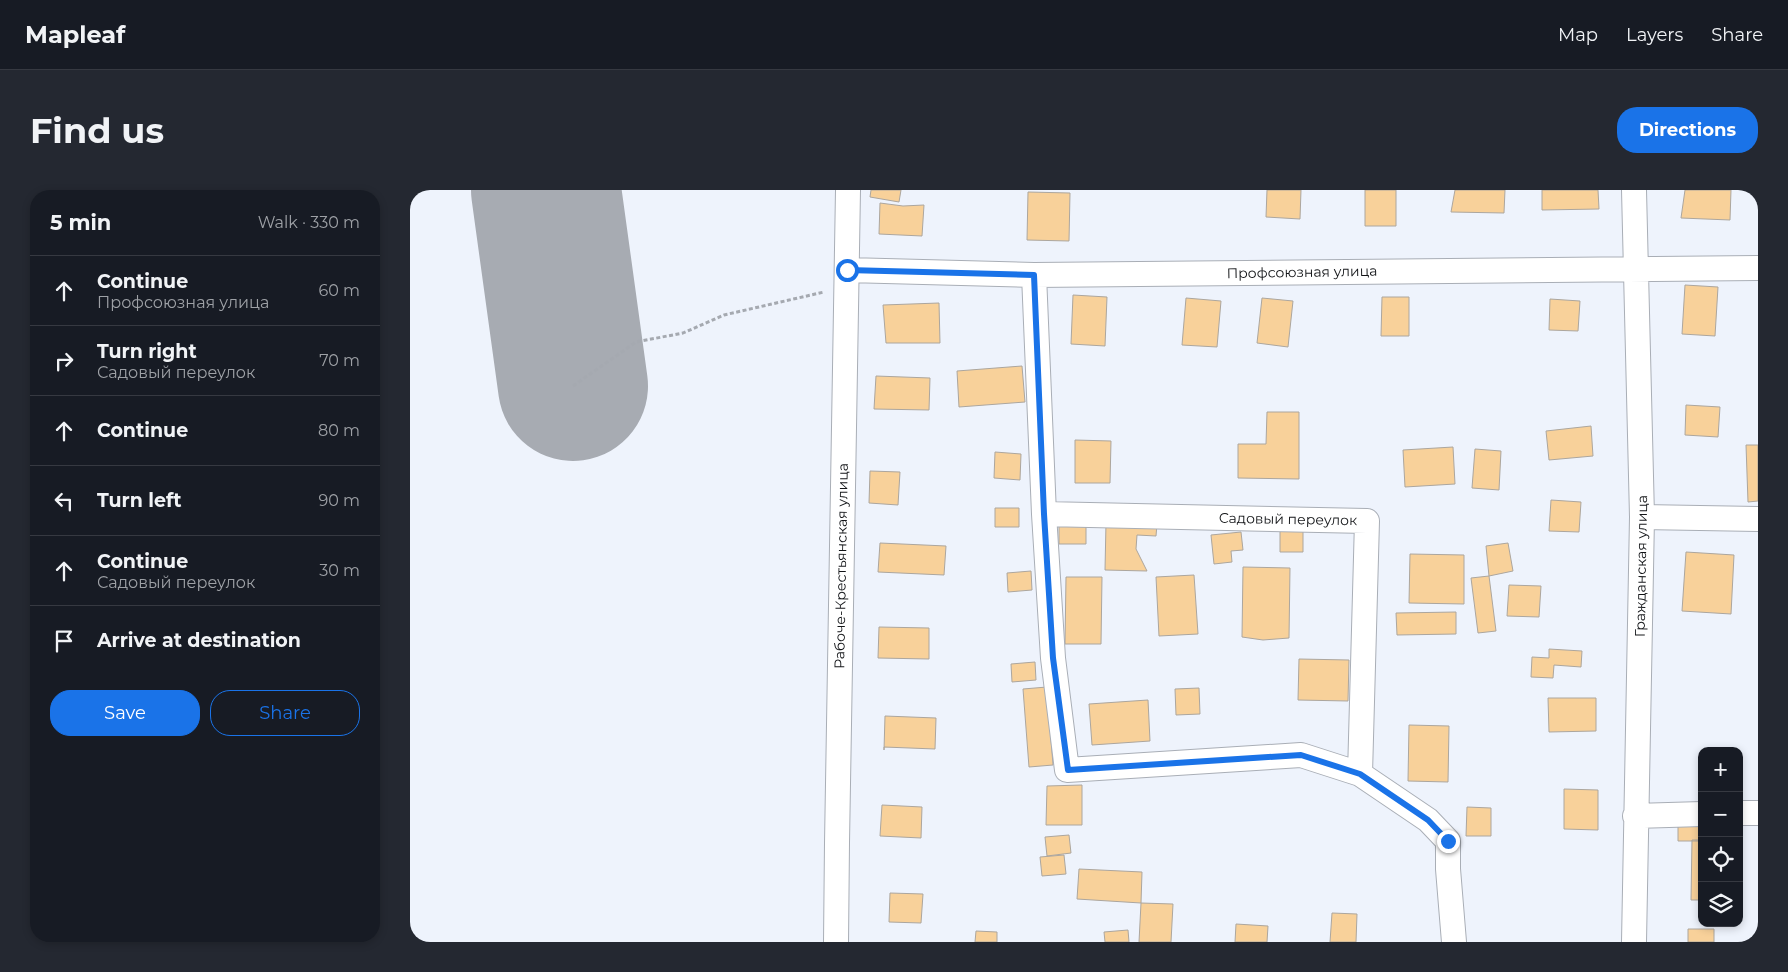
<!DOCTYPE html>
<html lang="en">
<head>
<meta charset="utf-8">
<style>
  :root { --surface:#171b24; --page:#242831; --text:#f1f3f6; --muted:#9ea1a6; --line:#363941; --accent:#1a73e8 }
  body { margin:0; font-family:Montserrat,sans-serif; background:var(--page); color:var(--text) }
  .controls { position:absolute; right:15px; bottom:15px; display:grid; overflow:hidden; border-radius:10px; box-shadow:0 2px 8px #0003 }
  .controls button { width:45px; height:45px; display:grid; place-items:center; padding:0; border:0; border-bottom:1px solid var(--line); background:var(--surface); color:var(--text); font:25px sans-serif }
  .stop { position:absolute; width:15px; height:15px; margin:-11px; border:4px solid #1a73e8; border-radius:50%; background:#fff }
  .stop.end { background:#1a73e8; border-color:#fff; box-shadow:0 1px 5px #0008 }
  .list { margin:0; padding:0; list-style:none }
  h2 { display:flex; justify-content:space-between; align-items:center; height:65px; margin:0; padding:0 20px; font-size:21px }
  h2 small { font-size:16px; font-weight:400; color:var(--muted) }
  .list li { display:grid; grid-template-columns:32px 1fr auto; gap:15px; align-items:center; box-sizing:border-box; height:70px; padding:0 20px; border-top:1px solid var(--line) }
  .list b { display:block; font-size:19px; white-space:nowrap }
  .list p { margin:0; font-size:16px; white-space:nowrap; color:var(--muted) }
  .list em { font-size:16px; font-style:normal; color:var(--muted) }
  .actions { display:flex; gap:10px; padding:15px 20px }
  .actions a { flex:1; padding:11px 0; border:1px solid var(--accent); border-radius:20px; text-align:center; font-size:18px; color:var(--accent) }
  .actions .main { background:var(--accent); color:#fff }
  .icon { flex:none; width:28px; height:28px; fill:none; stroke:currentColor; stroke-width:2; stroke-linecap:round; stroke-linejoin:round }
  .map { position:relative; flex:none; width:1348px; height:752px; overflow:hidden; border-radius:20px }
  header { display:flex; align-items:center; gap:30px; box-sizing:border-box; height:70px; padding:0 25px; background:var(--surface); border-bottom:1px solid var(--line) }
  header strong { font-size:24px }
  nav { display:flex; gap:28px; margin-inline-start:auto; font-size:18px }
  .intro { display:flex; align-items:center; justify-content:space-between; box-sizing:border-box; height:120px; padding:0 30px }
  h1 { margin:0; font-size:35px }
  .button { padding:12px 22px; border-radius:20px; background:var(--accent); color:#fff; font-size:18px; font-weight:700 }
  main { display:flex; gap:30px; padding:0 30px }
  aside { flex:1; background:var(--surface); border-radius:20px; box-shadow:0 2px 8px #0003 }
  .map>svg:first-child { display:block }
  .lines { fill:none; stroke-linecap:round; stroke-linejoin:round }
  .runway { stroke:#a7abb2; stroke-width:150 }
  .building { fill:#f8d19a; stroke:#aca69e }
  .minor-casing { stroke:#a9aeb6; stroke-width:26 }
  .path { stroke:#a5a9b0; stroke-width:3; stroke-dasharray:4 2.5; stroke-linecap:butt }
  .minor { stroke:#fff; stroke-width:24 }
  .route { stroke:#1a73e8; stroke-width:6 }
  .labels { text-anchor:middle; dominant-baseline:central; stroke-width:4; stroke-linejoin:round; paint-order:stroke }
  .street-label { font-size:14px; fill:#111316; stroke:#fff }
</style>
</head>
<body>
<header>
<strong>Mapleaf</strong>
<nav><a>Map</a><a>Layers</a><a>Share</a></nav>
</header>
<div class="intro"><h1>Find us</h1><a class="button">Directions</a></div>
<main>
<aside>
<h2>5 min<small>Walk · 330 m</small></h2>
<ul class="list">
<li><svg class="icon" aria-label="ahead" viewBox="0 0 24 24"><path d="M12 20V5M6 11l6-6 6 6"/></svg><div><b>Continue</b><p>Профсоюзная улица</p></div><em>60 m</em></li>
<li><svg class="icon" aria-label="right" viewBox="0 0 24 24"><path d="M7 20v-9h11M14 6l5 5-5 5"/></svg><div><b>Turn right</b><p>Садовый переулок</p></div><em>70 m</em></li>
<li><svg class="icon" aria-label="ahead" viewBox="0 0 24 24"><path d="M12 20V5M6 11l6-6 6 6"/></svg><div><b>Continue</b></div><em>80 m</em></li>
<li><svg class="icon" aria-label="left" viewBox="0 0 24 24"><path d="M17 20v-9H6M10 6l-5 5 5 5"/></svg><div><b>Turn left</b></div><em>90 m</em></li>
<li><svg class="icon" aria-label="ahead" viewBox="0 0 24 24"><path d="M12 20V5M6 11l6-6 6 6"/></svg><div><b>Continue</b><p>Садовый переулок</p></div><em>30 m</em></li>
<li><svg class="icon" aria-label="arrive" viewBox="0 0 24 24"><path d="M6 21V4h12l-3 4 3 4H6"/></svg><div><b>Arrive at destination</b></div></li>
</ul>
<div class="actions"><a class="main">Save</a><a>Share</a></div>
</aside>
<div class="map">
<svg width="1348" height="752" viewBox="0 0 1348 752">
  <rect width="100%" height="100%" fill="#eef3fc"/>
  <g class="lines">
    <path class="runway" d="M136,0L163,196"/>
  </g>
  <path class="building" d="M461,0H491L489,12L460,7Z
    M857,0H891L890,29L856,27Z
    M955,0H986V36H955Z
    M1045,0H1095L1094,23L1041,22Z
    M1132,0H1188L1189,19L1132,20Z
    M1275,0H1321L1320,30L1271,28Z
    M618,2L660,3L659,51L617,50Z
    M470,13L493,16L514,15L512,46L469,44Z
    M1275,95L1308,97L1305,146L1272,144Z
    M663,105L697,107L695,156L661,154Z
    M972,107H999V146H971Z
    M776,108L811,111L807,157L772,155Z
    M852,108L883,111L878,157L847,153Z
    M1140,109L1170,111L1168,141L1139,140Z
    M529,113L530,153H476L473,115Z
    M612,176L615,212L549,217L547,181Z
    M466,186L520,188L519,220L464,219Z
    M1276,215L1310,217L1308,247L1275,245Z
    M857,222H889V289L828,288V254H856Z
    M1181,236L1183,266L1139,270L1136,241Z
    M665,250L701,251L700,293H665Z
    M1336,255H1348V311L1338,312Z
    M1043,257L1045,294L995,297L993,260Z
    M1065,259L1091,261L1089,300L1062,298Z
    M585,262L611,264L610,290L584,288Z
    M460,281L490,282L488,315L459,313Z
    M1141,310L1171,312L1169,342L1139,341Z
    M585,318H609V337H585Z
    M696,333L747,334L746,346L727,345L726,359L737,381L695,380Z
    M649,335H676V354H649Z
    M870,339H893V362H870Z
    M831,342L833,360L821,361L822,372L804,374L801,345Z
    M470,353L536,356L534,385L468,382Z
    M1098,353L1103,381L1079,386L1076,356Z
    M1276,362L1324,365L1321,424L1272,421Z
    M1000,364L1054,365V414L999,413Z
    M833,377L880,378L879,448L853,450L832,447Z
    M621,381L622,400L598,402L597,383Z
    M784,385L788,444L749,446L746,387Z
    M1079,386L1086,441L1068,443L1061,388Z
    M656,387H692L691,454H655Z
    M1099,395L1131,396L1129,427L1097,426Z
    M1046,422V444L987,445L986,423Z
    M469,437L519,438V469L468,468Z
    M1139,459L1172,461L1171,477L1144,475L1143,488L1121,487L1122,467L1139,468Z
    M889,469L939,470L938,511L888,510Z
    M625,472L626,490L602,492L601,474Z
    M637,497L643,575L619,577L613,499Z
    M789,498L790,524L766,525L765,499Z
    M1138,508H1186V541L1139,542Z
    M738,510L740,551L682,555L679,514Z
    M475,526L526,528L525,559L474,557V560Z
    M999,535L1039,536L1038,592L998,591Z
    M672,595V635H636L637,596Z
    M1154,599L1188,600V640L1154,639Z
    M472,615L512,617L511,648L470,646Z
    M1057,617L1081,618V646H1056Z
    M1268,631H1292V651H1268Z
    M659,645L661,663L637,666L635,647Z
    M1282,650H1292V710H1281Z
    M654,665L656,684L632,686L630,667Z
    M669,679L732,682L731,713L667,709Z
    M480,703L513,704L511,733L479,732Z
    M731,713L763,714L761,752H729Z
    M922,723L947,724L946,752H920Z
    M826,734L858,736L857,752H825Z
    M1278,739H1304V752H1278Z
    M718,740L719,752H695L694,742Z
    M566,741L587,742V752H565Z"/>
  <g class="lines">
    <g class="minor-casing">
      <path id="minor" d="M437,80L624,85L1348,78
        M624,85L634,324L957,331L950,584L1018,630L1038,651V679L1044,752
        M634,324L643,468L657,580L891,565L950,584
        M1232,327L1348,329
        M1329,623H1348
        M1225,626L1292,624
        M426,752L427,653L438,0
        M1224,752L1232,327L1224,0"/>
    </g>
    <path class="path" d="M163,196L226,152L273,143L314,125L414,102"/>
    <use href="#minor" class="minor"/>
  </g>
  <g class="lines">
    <path class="route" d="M437,80L624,85L634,324L643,468L658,580L891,565L950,584L1018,630L1038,651"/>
  </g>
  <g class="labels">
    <g class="street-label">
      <text transform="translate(892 82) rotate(-1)">Профсоюзная улица</text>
      <text transform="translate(878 329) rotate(1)">Садовый переулок</text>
      <text transform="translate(431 376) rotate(-89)">Рабоче-Крестьянская улица</text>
      <text transform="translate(1231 376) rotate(-89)">Гражданская улица</text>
    </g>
  </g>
</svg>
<div class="controls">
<button>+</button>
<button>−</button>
<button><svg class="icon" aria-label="locate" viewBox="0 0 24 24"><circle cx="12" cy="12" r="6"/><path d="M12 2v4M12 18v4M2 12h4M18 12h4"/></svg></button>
<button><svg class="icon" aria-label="layers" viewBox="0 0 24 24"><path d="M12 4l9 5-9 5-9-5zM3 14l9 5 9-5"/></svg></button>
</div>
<div class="stop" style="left:437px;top:80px"></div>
<div class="stop end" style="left:1038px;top:651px"></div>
</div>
</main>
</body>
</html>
